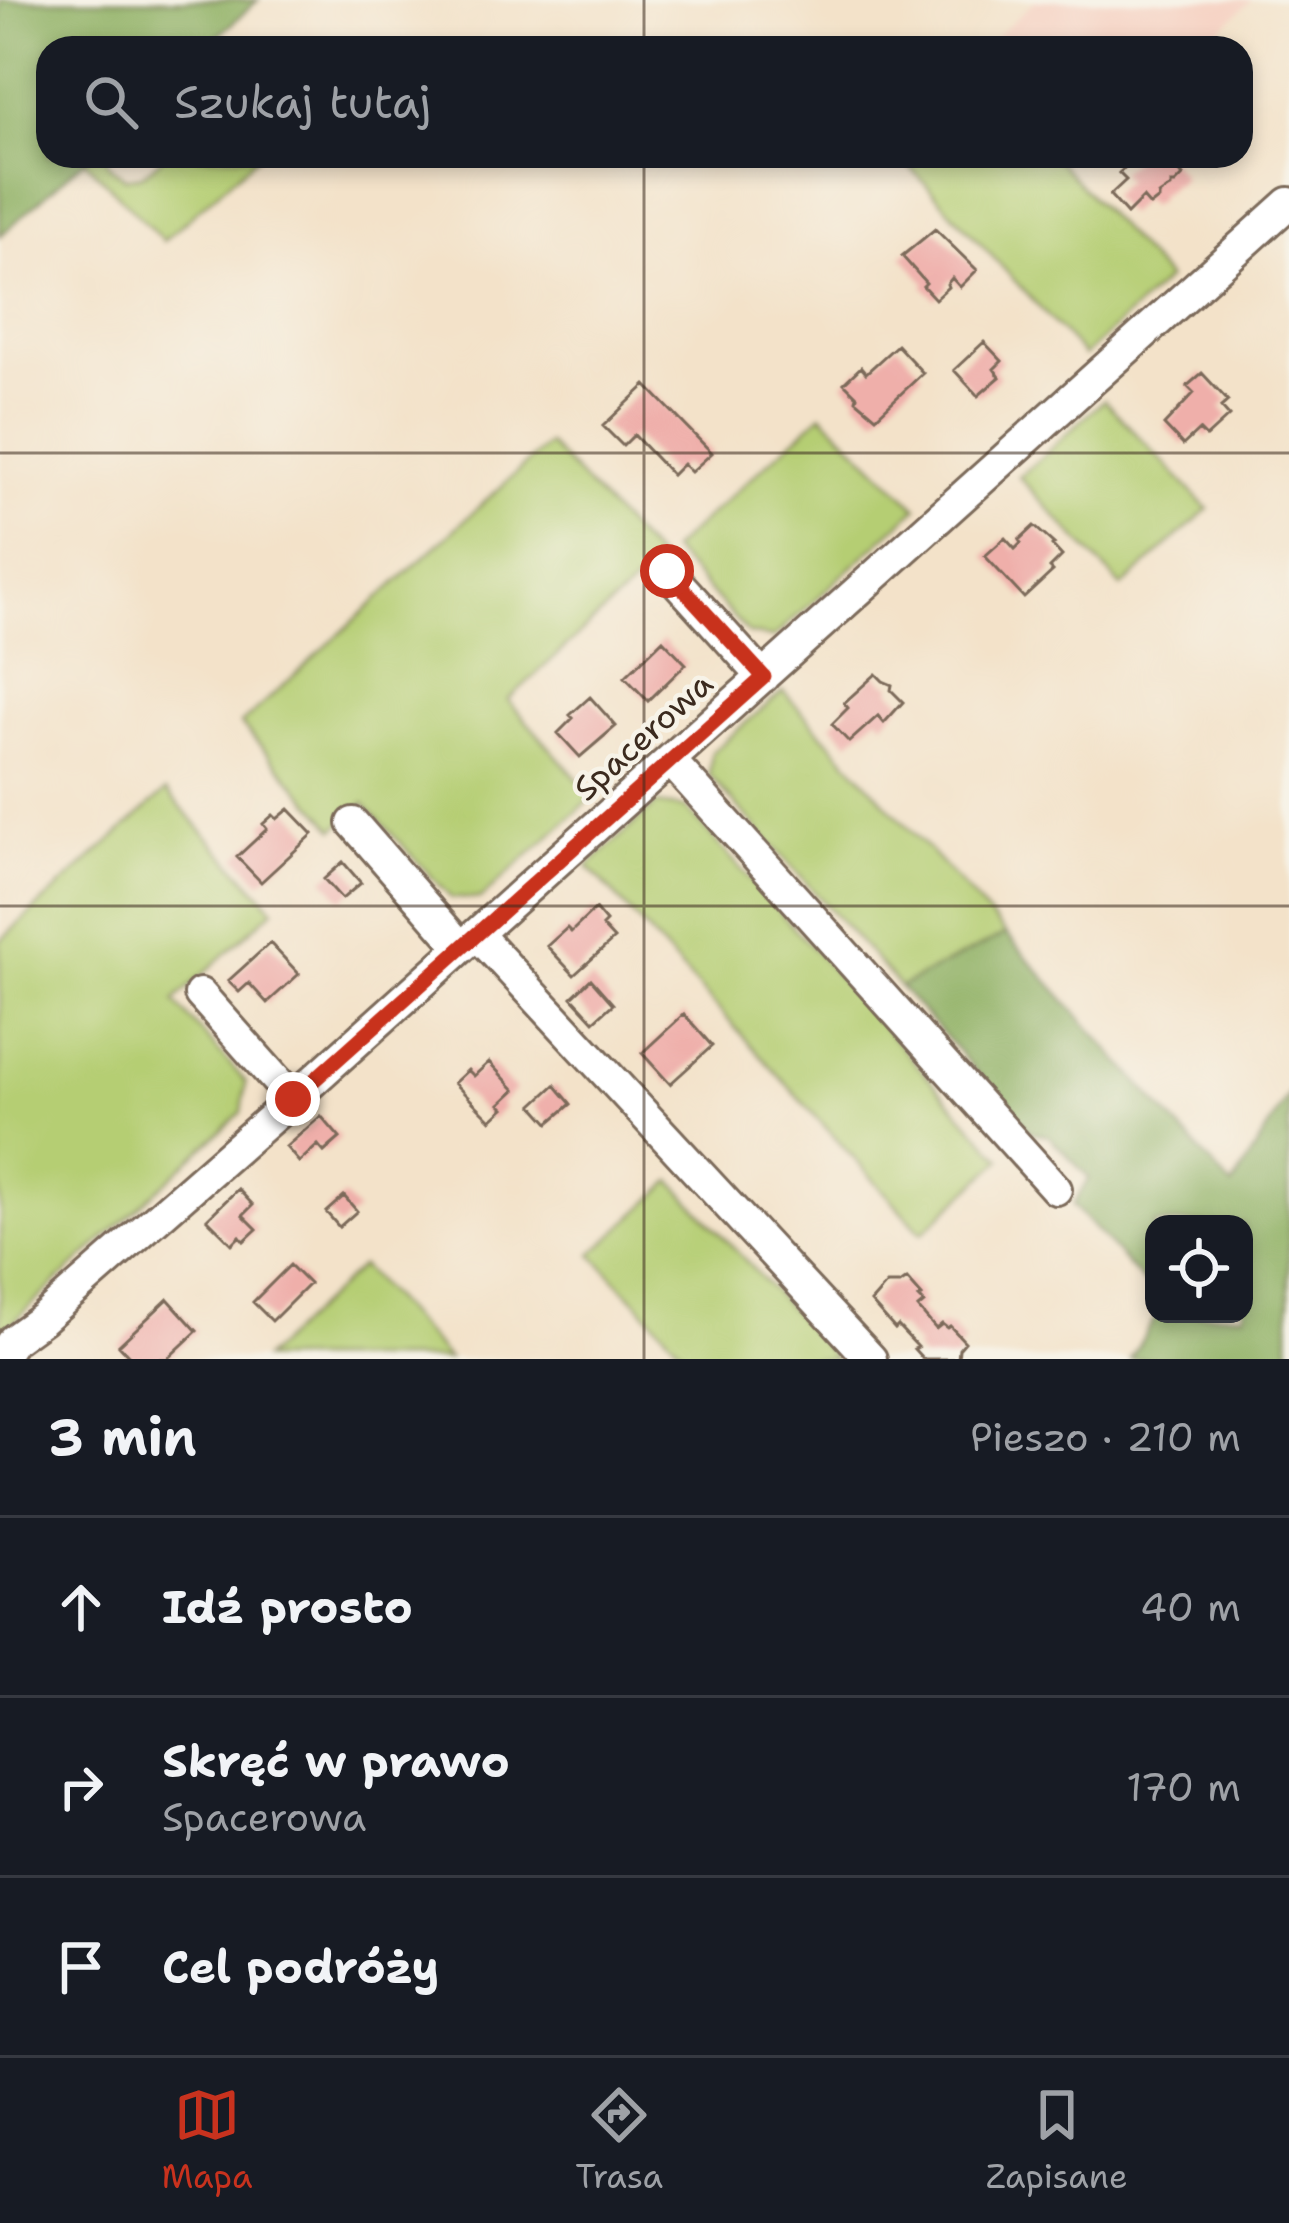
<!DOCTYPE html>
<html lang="pl">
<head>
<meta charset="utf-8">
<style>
  :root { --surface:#171b24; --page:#20242c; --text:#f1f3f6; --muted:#9ea1a6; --line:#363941; --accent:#c8321e }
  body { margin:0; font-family:"Shantell Sans",sans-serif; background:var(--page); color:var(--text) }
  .controls { position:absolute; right:36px; bottom:36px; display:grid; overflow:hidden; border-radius:24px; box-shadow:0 6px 18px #0003 }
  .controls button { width:108px; height:108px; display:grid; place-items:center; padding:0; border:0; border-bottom:3px solid var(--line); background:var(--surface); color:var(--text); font:60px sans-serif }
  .stop { position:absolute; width:36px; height:36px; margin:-27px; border:9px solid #c8321e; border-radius:50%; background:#fff }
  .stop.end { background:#c8321e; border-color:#fff; box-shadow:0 3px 12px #0008 }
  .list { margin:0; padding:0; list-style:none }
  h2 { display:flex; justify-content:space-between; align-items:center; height:156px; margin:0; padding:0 48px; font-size:51px }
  h2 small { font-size:39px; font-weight:400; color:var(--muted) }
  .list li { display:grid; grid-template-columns:78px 1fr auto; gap:36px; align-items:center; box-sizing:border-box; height:180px; padding:0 48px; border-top:3px solid var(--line) }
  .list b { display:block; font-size:45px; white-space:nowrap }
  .list p { margin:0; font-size:39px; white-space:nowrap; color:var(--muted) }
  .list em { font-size:39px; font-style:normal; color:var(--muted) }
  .icon { flex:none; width:66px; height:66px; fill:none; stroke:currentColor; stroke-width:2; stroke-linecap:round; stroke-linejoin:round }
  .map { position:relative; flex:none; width:1289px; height:1359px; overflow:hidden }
  .search { position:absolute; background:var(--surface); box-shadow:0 6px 18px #0003; left:36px; right:36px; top:36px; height:132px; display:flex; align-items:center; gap:30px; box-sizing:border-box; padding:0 42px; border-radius:36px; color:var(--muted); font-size:45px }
  .sheet { height:696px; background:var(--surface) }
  nav { display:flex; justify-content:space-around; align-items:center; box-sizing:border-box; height:168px; border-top:3px solid var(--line); background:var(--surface); font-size:33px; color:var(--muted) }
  nav a { display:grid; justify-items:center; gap:6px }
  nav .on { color:var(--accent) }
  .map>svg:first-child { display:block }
  .built { fill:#f6d2c3 }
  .green { fill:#b5ce73; stroke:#787c48; stroke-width:3 }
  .forest { fill:#90b165; stroke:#666e42; stroke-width:3 }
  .building { fill:#efafaa }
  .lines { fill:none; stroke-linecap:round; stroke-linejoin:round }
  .minor-casing { stroke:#7b6a5a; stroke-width:36 }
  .minor { stroke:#fff; stroke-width:30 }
  .route { stroke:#c8321e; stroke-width:15 }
  .grid { fill:none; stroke:#3b2a1e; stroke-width:3; stroke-opacity:0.55 }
  .labels { text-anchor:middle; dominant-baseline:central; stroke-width:9; stroke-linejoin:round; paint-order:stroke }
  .street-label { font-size:33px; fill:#3b2a1e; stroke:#f7f3e8 }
</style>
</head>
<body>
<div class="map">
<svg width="1289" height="1359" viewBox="0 0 1289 1359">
  <rect width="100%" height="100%" fill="#f7f3e8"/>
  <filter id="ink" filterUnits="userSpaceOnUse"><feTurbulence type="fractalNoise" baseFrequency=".00833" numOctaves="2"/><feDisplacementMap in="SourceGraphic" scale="24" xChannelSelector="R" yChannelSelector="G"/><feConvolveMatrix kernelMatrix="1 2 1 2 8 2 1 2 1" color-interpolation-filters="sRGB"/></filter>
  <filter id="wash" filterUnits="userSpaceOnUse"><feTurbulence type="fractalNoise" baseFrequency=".004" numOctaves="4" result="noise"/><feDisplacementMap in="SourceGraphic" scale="48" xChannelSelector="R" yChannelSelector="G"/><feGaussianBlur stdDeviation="2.7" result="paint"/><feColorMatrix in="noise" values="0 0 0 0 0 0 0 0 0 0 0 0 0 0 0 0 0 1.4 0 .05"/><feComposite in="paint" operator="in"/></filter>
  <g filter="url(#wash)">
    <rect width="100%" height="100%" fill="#f3e2c9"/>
    <path class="built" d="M1036,0H1252L1200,48H983Z"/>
    <path class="green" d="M89,156H106L109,165L125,178L142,175L165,156H258L163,241L84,160Z
      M900,156H1053L1167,279L1084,356Z
      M1104,400L1208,509L1122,587L1019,477Z
      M822,414L917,508L773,638L749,634L671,550Z
      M548,444L659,561L508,700L593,797L480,899L451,898L364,803L335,829L241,724Z
      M783,691L1006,934L900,987L709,775L712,752Z
      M166,791L274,909L174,1001L246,1082L242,1112L0,1334V941Z
      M656,804L686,808L1002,1159L922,1233L588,866Z
      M672,1181L836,1359H690L592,1254Z
      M361,1266L448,1359H263Z"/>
    <path class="forest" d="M0,0H258L205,48H48V156H89L0,236Z
      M1006,934L1232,1187L1289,1094V1359H1130L1158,1314H1244V1224H1154V1294L1073,1205L1089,1178L1049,1136L1031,1132L900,987Z"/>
    <g id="blocks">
      <path class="building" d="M1138,156H1166L1183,176L1175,184H1171V187L1159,195V199L1150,206L1143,198L1127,214L1110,195L1126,180L1119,173Z
        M935,229L977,270L960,287L952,278L947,284L948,287L935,299L923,286L926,283L902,256Z
        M984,342L1002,361L994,369L1000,377L978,396L954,370Z
        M897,345L923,373L876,417L856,400L857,396L844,383L861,367L866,373Z
        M1202,373L1228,401L1221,407L1229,416L1206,437L1199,430L1183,445L1164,425L1194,393L1187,386Z
        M646,385L712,453L691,472L683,464L672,475L634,435L623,446L603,426Z
        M1034,526L1054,544L1052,545L1062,556L1050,568L1053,571L1024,598L985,556L1005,538L1015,549L1021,543L1019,540Z
        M663,640L686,664L648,701L625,677Z
        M876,674L883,681L892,685L891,690L903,702L884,723L878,716L849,742L832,724L848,708L844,703Z
        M590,697L616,726L580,757L558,733L573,718L570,715Z
        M289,809L313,834L261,882L237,857L267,829L263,824L273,815L277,819Z
        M343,862L361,883L342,899L324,879Z
        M595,909L606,922L602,926L614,939L574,975L547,946L567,928L571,932Z
        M270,943L299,974L267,1003L249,983L239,992L228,981Z
        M591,979L613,1004L594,1021L572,997Z
        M684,1014L712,1046L670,1084L642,1053Z
        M489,1062L515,1090L500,1104L504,1108L491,1120L454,1083L468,1070L474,1076Z
        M555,1085L571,1104L549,1123L533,1105Z
        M321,1116L340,1138L324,1152L318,1145L299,1162L286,1147Z
        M238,1189L253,1205L243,1215L257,1229L244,1241L240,1236L232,1244L207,1219Z
        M344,1196L357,1211L339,1227L326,1212Z
        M290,1265L309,1284L272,1321L253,1302Z
        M907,1279L922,1296L919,1298L924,1303L918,1308L936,1329L942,1324L947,1328L950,1326L965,1342L959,1349L958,1359H923L914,1349L918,1347L898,1326L895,1329L871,1302L887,1284H900Z
        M168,1299L197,1331L167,1359H132L119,1345Z"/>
    </g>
  </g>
  <g filter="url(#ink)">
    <use href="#blocks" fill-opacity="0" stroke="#7b6a5a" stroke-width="3"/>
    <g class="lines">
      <g class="minor-casing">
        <path id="minor" d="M667,571L763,677
          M670,760L1056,1189
          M353,823L461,947
          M477,934L871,1359
          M200,994L293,1099
          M0,1359L13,1340L42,1319L293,1099L1289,203"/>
      </g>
      <use href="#minor" class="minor"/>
    </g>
  </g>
  <g class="lines" filter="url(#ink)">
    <path class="route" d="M293,1099L764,677L667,571"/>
  </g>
  <path class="grid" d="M644,0V48M644,156V1359M0,453H1289M0,906H1289"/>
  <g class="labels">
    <g class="street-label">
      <text transform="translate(643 736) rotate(-42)">Spacerowa</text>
    </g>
  </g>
</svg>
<div class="controls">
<button><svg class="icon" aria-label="locate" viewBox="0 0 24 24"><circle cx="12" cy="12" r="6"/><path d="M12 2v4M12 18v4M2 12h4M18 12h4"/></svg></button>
</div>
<div class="stop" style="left:667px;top:571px"></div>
<div class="stop end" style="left:293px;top:1099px"></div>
<div class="search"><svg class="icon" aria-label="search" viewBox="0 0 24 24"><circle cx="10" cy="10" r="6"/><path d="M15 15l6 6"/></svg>Szukaj tutaj</div>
</div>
<section class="sheet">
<h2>3 min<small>Pieszo · 210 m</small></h2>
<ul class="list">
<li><svg class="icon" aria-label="ahead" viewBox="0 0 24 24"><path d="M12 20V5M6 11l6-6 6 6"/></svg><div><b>Idź prosto</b></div><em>40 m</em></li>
<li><svg class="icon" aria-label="right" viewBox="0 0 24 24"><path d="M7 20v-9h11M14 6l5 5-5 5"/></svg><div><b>Skręć w prawo</b><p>Spacerowa</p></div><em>170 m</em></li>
<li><svg class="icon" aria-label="arrive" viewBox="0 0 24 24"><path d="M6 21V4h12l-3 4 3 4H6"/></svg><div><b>Cel podróży</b></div></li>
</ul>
</section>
<nav>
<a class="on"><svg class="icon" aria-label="map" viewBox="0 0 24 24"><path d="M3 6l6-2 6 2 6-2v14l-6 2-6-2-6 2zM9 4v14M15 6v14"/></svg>Mapa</a>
<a><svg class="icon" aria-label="directions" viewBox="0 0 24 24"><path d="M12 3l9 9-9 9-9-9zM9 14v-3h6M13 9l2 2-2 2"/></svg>Trasa</a>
<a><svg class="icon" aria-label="saved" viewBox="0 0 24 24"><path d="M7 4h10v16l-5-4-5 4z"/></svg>Zapisane</a>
</nav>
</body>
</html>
